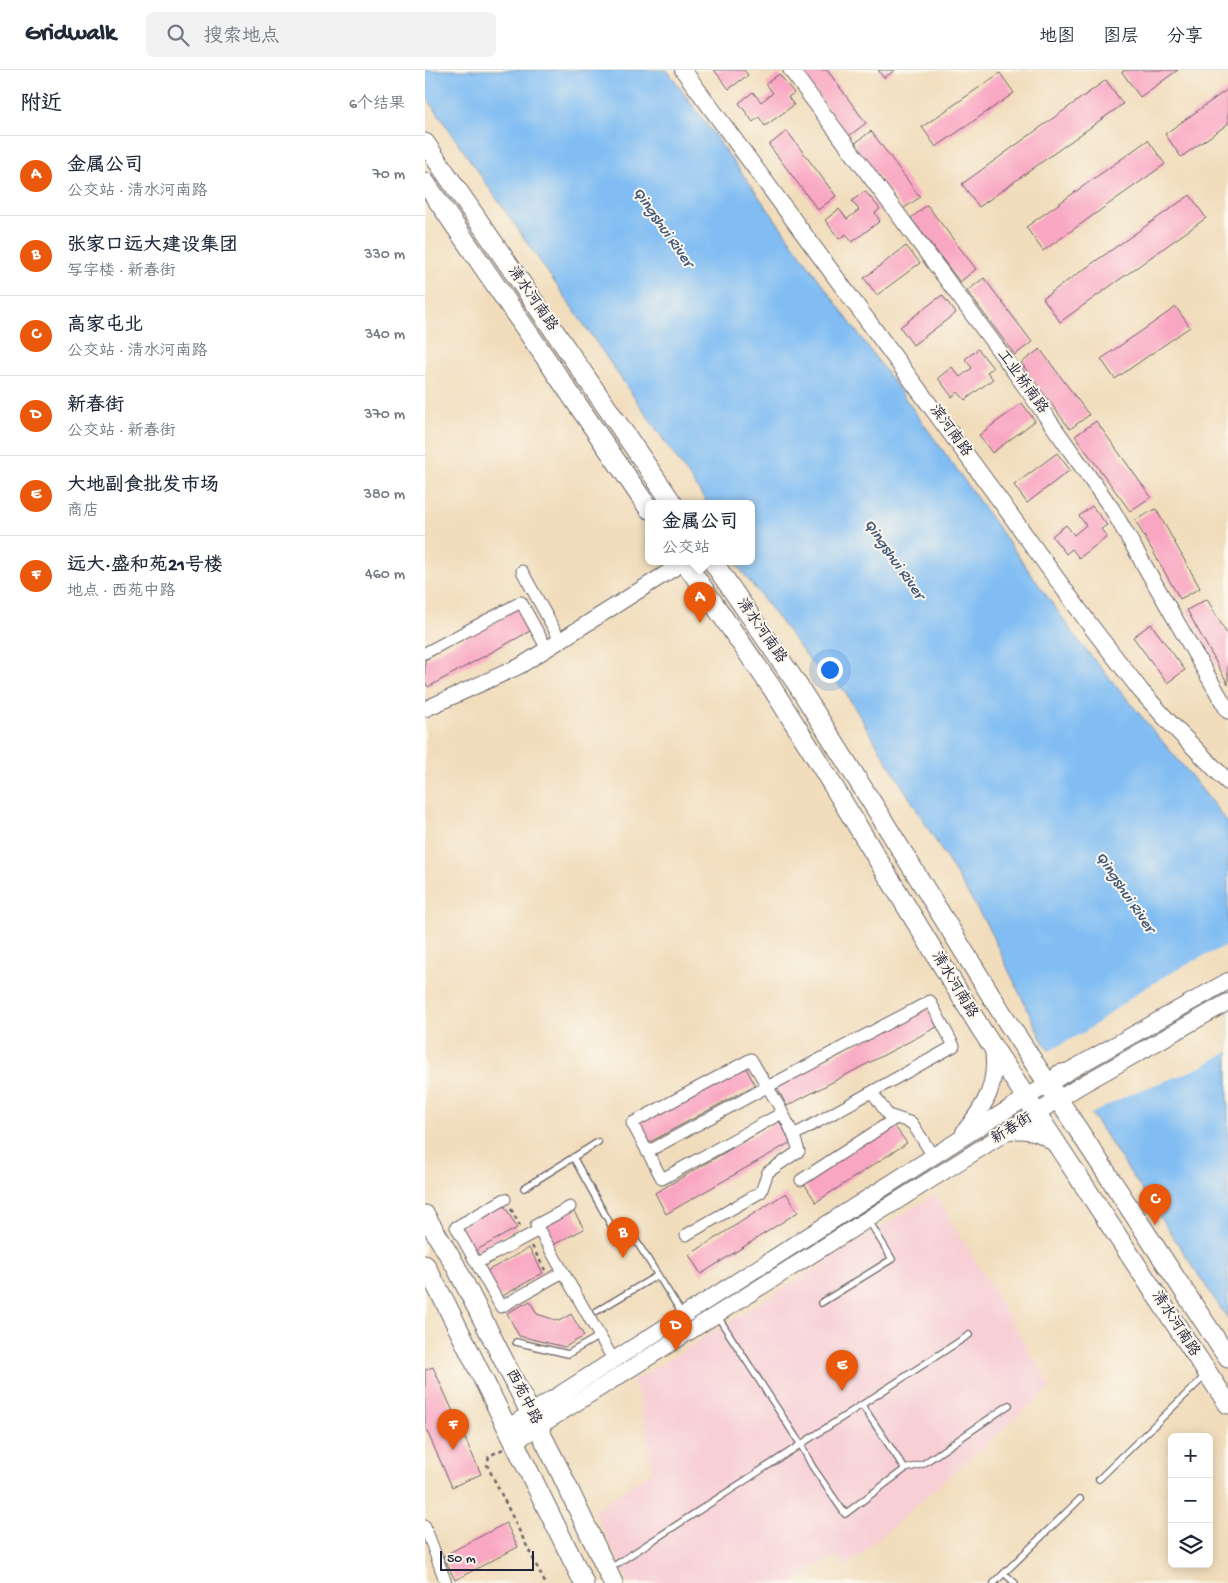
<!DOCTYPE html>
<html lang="zh">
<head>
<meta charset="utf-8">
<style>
  :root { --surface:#fff; --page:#f2f2f3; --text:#1f2937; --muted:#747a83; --line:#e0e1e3; --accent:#ea580c }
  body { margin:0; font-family:"Gochi Hand","LXGW WenKai TC",sans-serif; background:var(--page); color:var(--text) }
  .controls { position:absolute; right:15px; bottom:15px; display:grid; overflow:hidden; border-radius:8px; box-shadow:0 2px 12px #0003 }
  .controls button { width:45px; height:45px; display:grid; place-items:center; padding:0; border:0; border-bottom:1px solid var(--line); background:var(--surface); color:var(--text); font:25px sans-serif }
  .scale { position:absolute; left:15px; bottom:12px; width:94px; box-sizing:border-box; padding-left:5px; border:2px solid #22223b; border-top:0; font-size:14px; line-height:18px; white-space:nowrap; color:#22223b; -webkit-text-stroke:4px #fbf7ec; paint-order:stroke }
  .you { position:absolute; left:404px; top:599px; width:18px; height:18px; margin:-12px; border:4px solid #fff; border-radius:50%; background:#1a73e8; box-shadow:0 0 0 8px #1a73e833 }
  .badge { display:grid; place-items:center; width:32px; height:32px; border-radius:50%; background:var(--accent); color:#fff; font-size:16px; font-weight:700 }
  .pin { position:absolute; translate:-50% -41px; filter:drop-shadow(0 1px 2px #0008) }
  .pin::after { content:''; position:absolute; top:26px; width:18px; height:15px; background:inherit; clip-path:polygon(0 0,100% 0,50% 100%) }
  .popup { position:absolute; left:220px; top:430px; width:110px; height:65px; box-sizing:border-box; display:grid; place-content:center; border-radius:8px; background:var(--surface); filter:drop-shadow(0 1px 4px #0005); font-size:16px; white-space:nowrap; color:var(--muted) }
  .popup b { font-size:19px; color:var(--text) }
  .popup::after { content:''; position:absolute; left:50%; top:100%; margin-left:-10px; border:10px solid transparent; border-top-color:var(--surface) }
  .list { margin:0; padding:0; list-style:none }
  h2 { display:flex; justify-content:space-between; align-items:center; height:65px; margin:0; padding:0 20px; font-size:21px }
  h2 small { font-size:16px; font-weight:400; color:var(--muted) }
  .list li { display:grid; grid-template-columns:32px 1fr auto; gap:15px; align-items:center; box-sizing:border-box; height:80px; padding:0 20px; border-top:1px solid var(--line) }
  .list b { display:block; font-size:19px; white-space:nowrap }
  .list p { margin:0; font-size:16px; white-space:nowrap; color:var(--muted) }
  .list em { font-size:16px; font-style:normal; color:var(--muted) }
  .icon { flex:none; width:28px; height:28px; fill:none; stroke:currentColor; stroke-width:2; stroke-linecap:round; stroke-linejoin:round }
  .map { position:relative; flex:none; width:803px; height:1513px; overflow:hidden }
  header { display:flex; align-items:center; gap:30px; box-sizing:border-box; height:70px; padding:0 25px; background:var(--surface); border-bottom:1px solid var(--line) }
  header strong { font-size:24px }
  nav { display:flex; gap:28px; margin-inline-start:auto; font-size:18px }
  .search { width:350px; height:45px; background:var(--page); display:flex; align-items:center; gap:12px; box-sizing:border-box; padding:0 18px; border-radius:8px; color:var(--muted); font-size:19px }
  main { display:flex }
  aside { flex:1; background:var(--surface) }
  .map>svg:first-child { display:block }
  .built { fill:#f7cfd5 }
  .water { fill:#81bdf3; stroke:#527097 }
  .pier { fill:#f1ddbc }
  .building { fill:#f9a6c2 }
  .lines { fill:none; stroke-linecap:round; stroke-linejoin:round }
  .service-casing { stroke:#6a6368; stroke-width:8 }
  .minor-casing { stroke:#6a6368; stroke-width:13 }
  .tertiary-casing { stroke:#6a6368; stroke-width:17 }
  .secondary-casing { stroke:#6a6368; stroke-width:18 }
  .primary-casing { stroke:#6a6368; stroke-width:21 }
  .path { stroke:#6a6368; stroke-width:2.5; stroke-dasharray:4 4; stroke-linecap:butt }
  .service { stroke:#fff; stroke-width:5.5 }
  .minor { stroke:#fff; stroke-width:11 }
  .tertiary { stroke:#fff; stroke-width:15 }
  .secondary { stroke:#fff; stroke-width:16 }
  .primary { stroke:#fff; stroke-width:19 }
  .labels { text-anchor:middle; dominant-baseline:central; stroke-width:4; stroke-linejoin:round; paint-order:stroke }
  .street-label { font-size:15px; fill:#22223b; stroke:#fbf7ec }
  .water-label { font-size:16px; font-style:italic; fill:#43587b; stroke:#fbf7ec }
</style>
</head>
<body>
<header>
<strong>Gridwalk</strong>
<div class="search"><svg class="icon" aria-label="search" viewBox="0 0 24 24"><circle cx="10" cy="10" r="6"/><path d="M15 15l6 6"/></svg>搜索地点</div>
<nav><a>地图</a><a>图层</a><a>分享</a></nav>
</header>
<main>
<aside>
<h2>附近<small>6个结果</small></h2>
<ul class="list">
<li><span class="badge">A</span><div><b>金属公司</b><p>公交站 · 清水河南路</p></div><em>70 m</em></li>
<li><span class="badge">B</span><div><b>张家口远大建设集团</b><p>写字楼 · 新春街</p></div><em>330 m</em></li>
<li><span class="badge">C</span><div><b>高家屯北</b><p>公交站 · 清水河南路</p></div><em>340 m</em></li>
<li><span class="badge">D</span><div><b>新春街</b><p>公交站 · 新春街</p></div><em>370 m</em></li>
<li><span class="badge">E</span><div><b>大地副食批发市场</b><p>商店</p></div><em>380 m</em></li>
<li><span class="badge">F</span><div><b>远大·盛和苑21号楼</b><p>地点 · 西苑中路</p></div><em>460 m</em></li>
</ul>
</aside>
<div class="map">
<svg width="803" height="1513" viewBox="0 0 803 1513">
  <rect width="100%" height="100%" fill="#fbf7ec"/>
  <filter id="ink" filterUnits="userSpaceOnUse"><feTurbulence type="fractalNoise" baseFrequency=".02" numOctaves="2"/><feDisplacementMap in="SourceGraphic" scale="10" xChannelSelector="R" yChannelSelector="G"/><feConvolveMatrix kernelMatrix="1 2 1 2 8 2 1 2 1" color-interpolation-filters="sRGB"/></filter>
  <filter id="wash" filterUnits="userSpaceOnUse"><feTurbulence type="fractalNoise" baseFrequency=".0096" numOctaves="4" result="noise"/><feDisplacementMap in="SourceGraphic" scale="20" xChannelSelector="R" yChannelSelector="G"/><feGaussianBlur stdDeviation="1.12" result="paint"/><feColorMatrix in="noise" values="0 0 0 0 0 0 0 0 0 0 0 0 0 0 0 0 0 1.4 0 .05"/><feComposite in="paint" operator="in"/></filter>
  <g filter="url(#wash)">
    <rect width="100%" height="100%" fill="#f1ddbc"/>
    <path class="built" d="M510,1124L626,1317L421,1497L412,1485L368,1513H204L169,1441L227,1401L214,1324L207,1312Z"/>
    <path class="water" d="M0,0H242L524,389L656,574L763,702L803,753V1249L617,970L562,855L420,622L403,602L390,597L310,492H326V434H283L0,25Z"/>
    <path class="pier" d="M803,875V982L774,998L748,1008L705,1024L664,1045L622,982L661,961L711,924L737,908L768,891Z"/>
    <g id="blocks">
      <path class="building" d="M289,0H319L323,5L304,19Z
        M374,0H402L441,53L424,66Z
        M453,0H470L459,8Z
        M700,0H753L715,27L697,2Z
        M575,3L589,23L511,77L497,57Z
        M354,4L369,23L363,27L369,35L340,56L334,47L328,52L314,33L328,22L336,32L348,23L341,14Z
        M681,10L698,34L554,137L537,114Z
        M803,19V54L756,87L740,64Z
        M362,61L411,126L393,140L344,75Z
        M446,61L495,127L478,139L429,74Z
        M723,70L740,94L618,181L601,157Z
        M440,121L455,139L450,143L455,151L427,172L421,164L414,169L400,150L414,139L422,149L434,140L427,131Z
        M765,125L781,148L635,252L618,228Z
        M502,135L551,199L535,212L486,148Z
        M481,176L495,193L452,225L439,208Z
        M559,208L607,272L590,285L542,221Z
        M517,225L531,243L488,275L475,257Z
        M751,237L765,257L690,309L676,289Z
        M553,279L568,298L562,302L568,309L540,330L533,322L527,327L513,308L527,297L535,307L547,298L540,289Z
        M615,279L664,345L645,359L596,293Z
        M597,333L610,351L567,383L554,365Z
        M671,351L726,427L705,441L650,366Z
        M632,383L645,400L602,433L589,415Z
        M667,436L682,455L676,459L682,467L654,488L647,479L641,484L627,466L641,455L649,465L661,455L654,446Z
        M731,439L775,518L755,529L710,450Z
        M782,529L803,566V614L762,540Z
        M95,537L107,560L3,617L0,612V590Z
        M726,554L760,600L742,613L708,567Z
        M502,937L512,957L362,1036L351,1016Z
        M319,994L330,1015L221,1074L210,1054Z
        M354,1051L366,1072L241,1144L230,1123Z
        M468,1054L482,1073L391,1132L378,1112Z
        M361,1123L373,1142L276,1204L264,1185Z
        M78,1133L92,1158L48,1182L34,1157Z
        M147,1138L159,1159L128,1175L116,1155Z
        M104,1178L118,1203L74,1228L60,1202Z
        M105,1231L112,1244L134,1251L146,1244L159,1266L140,1277L94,1266L82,1243Z
        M8,1297L56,1404L27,1417L0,1357V1300Z
        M81,1453L93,1477L30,1510L18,1486Z"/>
    </g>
  </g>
  <g filter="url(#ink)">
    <use href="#blocks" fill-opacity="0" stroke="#6a6368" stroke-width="1"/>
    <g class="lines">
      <g class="service-casing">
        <path id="service" d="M148,1087L187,1157L210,1169L258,1245
          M99,1118L173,1072
          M396,1233L467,1189L444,1151
          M172,1241L233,1205
          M293,1247L376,1375L387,1396L420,1444L480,1399L437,1335
          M91,1272L143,1284L174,1266
          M480,1399L498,1394L584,1335
          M674,1409L780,1306
          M184,1499L544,1265
          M579,1503L590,1513
          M569,1513L655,1429"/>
      </g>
      <g class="minor-casing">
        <path id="minor" d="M97,501L135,570
          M0,583L96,532L122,579
          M447,1022L463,1045L487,1053L508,1086
          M222,1082L342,1017L505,931L529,976L369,1065
          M376,1110L471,1048
          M80,1129L31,1157L76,1237L138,1202
          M114,1160L111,1155L145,1137
          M261,1165L336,1122L343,1102L374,1081C364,1048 343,1019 326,989L207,1053L237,1109L357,1043
          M52,1193L114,1160L189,1291
          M0,1456L21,1513"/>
      </g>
      <g class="tertiary-casing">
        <path id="tertiary" d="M366,0L579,287L687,439L803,641
          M0,639L95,596L259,492"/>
      </g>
      <g class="secondary-casing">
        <path id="secondary" d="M258,0L574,429L665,555L716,621L744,652L803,712
          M634,1003L644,1001L803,911
          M585,1061C605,1059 616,1062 631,1075
          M539,1062C561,1035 573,1014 568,978
          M82,1358L529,1073L644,1001
          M89,1372L653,1017L803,932"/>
      </g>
      <g class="primary-casing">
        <path id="primary" d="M0,73L248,434
          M0,112L224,439
          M260,492L347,618L388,683L556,959L803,1334
          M288,492L372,614L451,739L583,953L803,1288
          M0,1145L30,1195L134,1399L188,1513
          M0,1195L20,1232L159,1513"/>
      </g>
      <path class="path" d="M86,1139L95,1156
        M107,1176L120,1200
        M78,1379L64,1386L62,1395L120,1513"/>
      <use href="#service" class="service"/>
      <use href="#minor" class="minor"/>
      <use href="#tertiary" class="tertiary"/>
      <use href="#secondary" class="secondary"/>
      <use href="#primary" class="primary"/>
    </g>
  </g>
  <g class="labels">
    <g class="street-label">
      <text transform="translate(107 229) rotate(55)">清水河南路</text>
      <text transform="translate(597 312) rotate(54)">工业桥南路</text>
      <text transform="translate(525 361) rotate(54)">滨河南路</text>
      <text transform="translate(336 561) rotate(55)">清水河南路</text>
      <text transform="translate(529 915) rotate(59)">清水河南路</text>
      <text transform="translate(587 1059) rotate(-32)">新春街</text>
      <text transform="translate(750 1254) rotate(57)">清水河南路</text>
      <text transform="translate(98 1327) rotate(63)">西苑中路</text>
    </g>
    <g class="water-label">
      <text transform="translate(237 158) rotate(55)">Qingshui River</text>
      <text transform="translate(468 490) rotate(55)">Qingshui River</text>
      <text transform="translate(699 823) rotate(56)">Qingshui River</text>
    </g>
  </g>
</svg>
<div class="controls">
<button>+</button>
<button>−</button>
<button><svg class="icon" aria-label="layers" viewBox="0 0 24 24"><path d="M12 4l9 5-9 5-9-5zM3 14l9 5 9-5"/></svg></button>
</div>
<div class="scale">50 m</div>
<div class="you"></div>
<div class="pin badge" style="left:275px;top:553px">A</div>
<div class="popup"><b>金属公司</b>公交站</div>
<div class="pin badge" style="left:198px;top:1188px">B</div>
<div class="pin badge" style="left:730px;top:1155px">C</div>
<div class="pin badge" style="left:251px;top:1281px">D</div>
<div class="pin badge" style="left:417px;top:1321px">E</div>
<div class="pin badge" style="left:28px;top:1380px">F</div>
</div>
</main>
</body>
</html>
